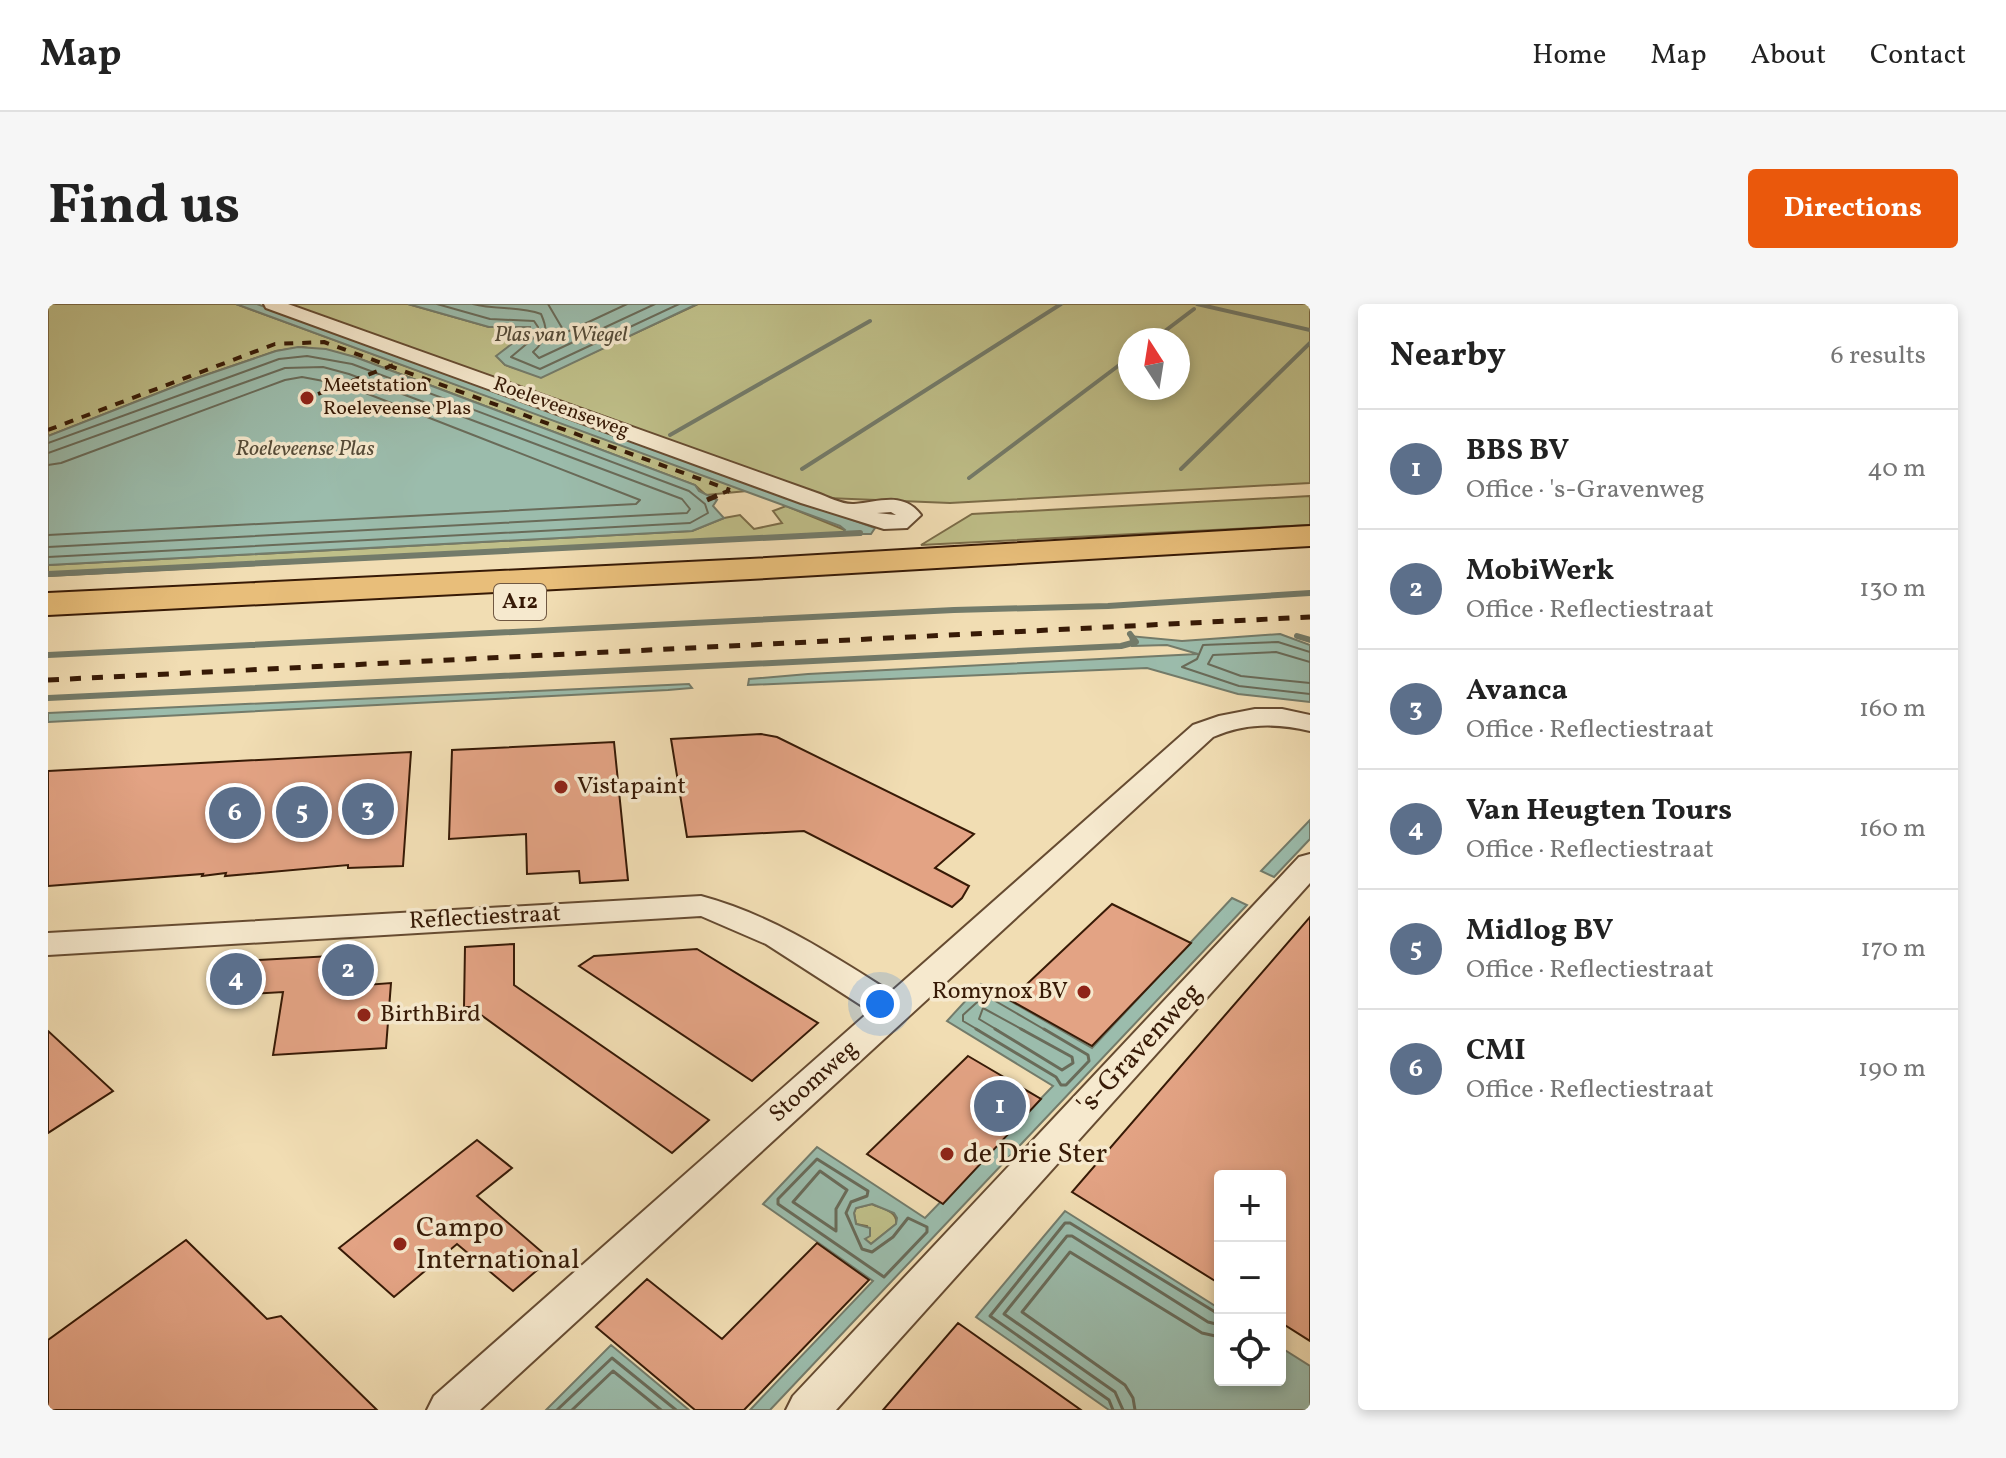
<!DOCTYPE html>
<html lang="en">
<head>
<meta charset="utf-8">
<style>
  :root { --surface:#fff; --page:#f6f6f6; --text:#222; --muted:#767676; --line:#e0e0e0; --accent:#ea580c }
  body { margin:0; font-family:Vollkorn,serif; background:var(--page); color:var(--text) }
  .controls { position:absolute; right:24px; bottom:24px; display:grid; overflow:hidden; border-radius:8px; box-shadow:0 4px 12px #0003 }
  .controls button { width:72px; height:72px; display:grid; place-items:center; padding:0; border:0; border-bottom:2px solid var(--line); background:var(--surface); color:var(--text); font:40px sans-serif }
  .compass { position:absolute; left:1070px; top:24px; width:72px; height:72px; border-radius:50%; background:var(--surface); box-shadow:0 4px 12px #0003; rotate:348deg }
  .you { position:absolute; left:832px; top:700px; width:28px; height:28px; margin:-20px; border:6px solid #fff; border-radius:50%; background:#1a73e8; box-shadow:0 0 0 12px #1a73e833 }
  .badge { display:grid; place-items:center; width:52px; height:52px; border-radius:50%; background:var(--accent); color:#fff; font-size:26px; font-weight:700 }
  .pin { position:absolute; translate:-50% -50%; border:4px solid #fff; box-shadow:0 2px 8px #0006 }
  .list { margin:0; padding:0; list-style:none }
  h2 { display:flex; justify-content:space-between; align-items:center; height:104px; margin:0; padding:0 32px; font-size:34px }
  h2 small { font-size:26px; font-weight:400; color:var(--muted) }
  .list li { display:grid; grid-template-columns:52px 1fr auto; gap:24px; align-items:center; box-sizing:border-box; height:120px; padding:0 32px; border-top:2px solid var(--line) }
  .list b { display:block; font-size:30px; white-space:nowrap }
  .list p { margin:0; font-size:26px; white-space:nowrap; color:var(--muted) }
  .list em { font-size:26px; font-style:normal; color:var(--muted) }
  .icon { flex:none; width:44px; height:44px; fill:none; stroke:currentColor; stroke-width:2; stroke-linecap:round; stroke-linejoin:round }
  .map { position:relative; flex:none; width:1262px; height:1106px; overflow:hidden; border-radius:8px }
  header { display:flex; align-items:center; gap:48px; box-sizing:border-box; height:112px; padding:0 40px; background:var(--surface); border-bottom:2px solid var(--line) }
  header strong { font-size:38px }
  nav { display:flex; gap:44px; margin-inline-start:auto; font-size:28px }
  .intro { display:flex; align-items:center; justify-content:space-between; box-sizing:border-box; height:192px; padding:0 48px }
  h1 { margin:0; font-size:56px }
  .button { padding:20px 36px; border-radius:8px; background:var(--accent); color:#fff; font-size:28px; font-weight:700 }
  main { display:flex; gap:48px; padding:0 48px }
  aside { flex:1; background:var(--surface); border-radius:8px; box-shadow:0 4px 12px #0003 }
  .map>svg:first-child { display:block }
  .green { fill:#bfbf89; stroke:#7b6c48; stroke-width:2; fill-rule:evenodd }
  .water { fill:#9bbcac; stroke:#737b6a; stroke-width:2; fill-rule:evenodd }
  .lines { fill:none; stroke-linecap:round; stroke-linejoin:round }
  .shore-far1 { stroke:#696b59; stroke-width:2 }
  .shore { stroke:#696b59; stroke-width:3 }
  .stream-far1 { stroke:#737b6a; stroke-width:4 }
  .stream { stroke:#737b6a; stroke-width:6 }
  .building { fill:#e3a384; stroke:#371a06; stroke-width:2 }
  .street-casing { stroke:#664b31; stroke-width:4 }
  .highway-casing { stroke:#371a06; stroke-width:4 }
  .street { fill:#f6e9ce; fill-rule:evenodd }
  .highway { fill:#e8be7a; fill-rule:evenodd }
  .rail-far1 { stroke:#371a06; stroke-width:4; stroke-dasharray:9 9; stroke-linecap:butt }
  .rail { stroke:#371a06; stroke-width:5; stroke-dasharray:11 11; stroke-linecap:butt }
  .poi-dot { fill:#8f2418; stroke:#f6e9ce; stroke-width:3 }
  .labels { text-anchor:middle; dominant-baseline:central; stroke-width:7; stroke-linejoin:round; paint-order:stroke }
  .far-poi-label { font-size:20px; fill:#371a06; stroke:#f6e9ce; text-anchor:start }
  .far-street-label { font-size:20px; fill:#371a06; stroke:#f6e9ce }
  .far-water-label { font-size:22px; font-style:italic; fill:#554b38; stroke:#f6e9ce }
  .shield { fill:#f6e9ce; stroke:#705842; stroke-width:2 }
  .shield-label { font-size:22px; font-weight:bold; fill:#371a06 }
  .poi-label { font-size:24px; fill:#371a06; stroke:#f6e9ce; text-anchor:start }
  .street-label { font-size:24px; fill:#371a06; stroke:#f6e9ce }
  .near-street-label { font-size:28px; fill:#371a06; stroke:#f6e9ce }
  .near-poi-label { font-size:28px; fill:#371a06; stroke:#f6e9ce; text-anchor:start }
</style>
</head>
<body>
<header>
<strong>Map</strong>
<nav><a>Home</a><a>Map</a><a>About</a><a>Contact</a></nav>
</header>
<div class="intro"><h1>Find us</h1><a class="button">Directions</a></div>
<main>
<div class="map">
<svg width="1262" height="1106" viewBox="0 0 1262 1106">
  <rect width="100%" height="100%" fill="#f1ddb3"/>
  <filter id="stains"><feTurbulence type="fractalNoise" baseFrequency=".0025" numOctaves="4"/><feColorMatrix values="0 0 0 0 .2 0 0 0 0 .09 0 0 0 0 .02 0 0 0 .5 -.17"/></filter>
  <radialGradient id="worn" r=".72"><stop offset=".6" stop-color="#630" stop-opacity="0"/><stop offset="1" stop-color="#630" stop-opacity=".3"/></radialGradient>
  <path class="green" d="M0,0H188L699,187L658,191L647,181L307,53L255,43L228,47L146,75L0,132Z
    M235,0H360L441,23H482L483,26L449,52L457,61L493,73L650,0H1262V179L902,199L779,194ZM1082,36H1130V84H1082Z
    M1262,192V221L873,241L924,210Z
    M738,202L797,226L794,230L0,272V261L644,227L676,214L692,211L706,225L734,219L725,207Z
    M824,900C834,905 850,907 848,920L823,940L817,935L819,922L808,920L806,909L808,904Z"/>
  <path class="water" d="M188,0H209L827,224L823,230H794L797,226L792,222Z
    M360,0H649L493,74L457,61L448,52L482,26V23H441Z
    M250,43L278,45L307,53L647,181L651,187L669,196L665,202L676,214L644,227L0,261V132L146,75L228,47Z
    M1232,330L1262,341V398L1190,390L1099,364L700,381L701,375L760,370L1150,350L1119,341L1084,342L1082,332L1134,337Z
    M641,380L644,384L620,386L0,418V409Z
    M1262,516V535L1226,573L1213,567Z
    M1184,594L1199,601L722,1106H702L825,977L715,900L769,843L877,914L1005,782L899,717L933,680L1044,744ZM824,900L846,909L849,914L848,920L823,940L817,935L822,932V924L808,920L806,909L808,904Z
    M1017,907L1172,1005V1076H1232V1043L1262,1062V1106H1061L928,1013Z
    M563,1041L641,1106H498Z"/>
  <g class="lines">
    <path class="shore-far1" d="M389,0L442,15L486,17L490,23L488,32L463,53L492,65L631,0
      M425,0C448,6 471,2 493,10C501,28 499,35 485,48L491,54L607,0
      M500,0L517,29L579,0
      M0,139L231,55L259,52L304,60L641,187L657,200L660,209L642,219L0,253
      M0,149L237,64L275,63L301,70L634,195L642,205L639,209L0,243
      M0,161L13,159L237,76L254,73L297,81L592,196L588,200L0,231
      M1262,348L1230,338L1155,341L1149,355L1134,363L1191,382L1262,390
      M1262,358L1228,348L1165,351L1160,360L1193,372L1262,379
      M932,727L915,717V711L937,691L999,727
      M951,727L931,715L935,704L977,727"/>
    <path class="shore" d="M928,725L1008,773L1013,781H1018L1041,757L1040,751L996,725
      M947,725L1014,766L1025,759L1024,753L973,725
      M769,855L820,887L819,892L803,898L798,909L814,945L824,948L845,933L860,914L879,923V928L836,973L730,900V895Z
      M772,867L799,886L788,905V927L745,898Z
      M509,1106L564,1054L628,1106
      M524,1106L565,1067L613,1106
      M1065,1106L1061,1096L942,1012L1017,919H1022L1172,1011
      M1075,1106L1067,1088L956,1010L1019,932H1024L1160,1018L1172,1021
      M1087,1106L1085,1094L1077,1081L974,1008L1022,948L1154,1029L1172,1033"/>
    <path class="stream-far1" d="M1149,0L1262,26
      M1105,36L1146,5
      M622,131L822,17
      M754,165L1013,0
      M1133,165L1262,39
      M921,174L1082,53"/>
    <path class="stream" d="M0,270L812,229
      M1249,332L1262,336
      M0,351L906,306L1060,302L1262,289
      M0,394L1073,342L1088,338L1082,330"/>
  </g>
  <path class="building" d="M713,430L729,433L926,530L887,564L921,582L914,594L904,603L756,527L639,533L623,435Z
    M566,438L580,576L532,579L531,567L479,570L478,530L401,535L404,446Z
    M363,448L355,562L300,564V561L177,572L178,569L154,572L155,570L0,582V467Z
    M1064,600L1143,639L1044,742L962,696Z
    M1262,613V1037L1232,1018V872H1172V980L1024,888Z
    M466,640V681L661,816L624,849L422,703H416L417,643Z
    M649,645L770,719L704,777L531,662L546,652Z
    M320,650L318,681L343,679L338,744L225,751L235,688L165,692L172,658Z
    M0,727L65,787L0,829Z
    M920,752L993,795L895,900L819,850Z
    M429,836L464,864L429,892L502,955L465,987L409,940L346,993L291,944Z
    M138,936L219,1015L233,1012L329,1106H0V1036Z
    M769,939L821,976L696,1106H647L548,1023L599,975L674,1035Z
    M910,1019L1033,1106H835Z"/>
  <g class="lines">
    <g class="street-casing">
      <path id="street" d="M216,0H240L769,189C780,193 795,201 806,200C831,198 855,187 873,211L859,224L836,225L753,199L218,4ZM843,208L848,211L829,209Z
        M1207,405H1234L1262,411V427C1228,419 1197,419 1165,433L432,1106H379L386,1092L822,707L718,640L653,612L0,651V629L653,592C724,611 781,649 843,688L1145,421L1171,412Z
        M1262,550V579L788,1106H738L745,1092L1251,553Z"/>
    </g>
    <g class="highway-casing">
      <path id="highway" d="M1262,222V242L702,275L0,311V289L702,255Z"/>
    </g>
    <use href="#street" class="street"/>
    <use href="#highway" class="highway"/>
    <path class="rail-far1" d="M270,90L345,61
      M0,126L227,40L276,38L682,186
      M675,189L682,186"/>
    <path class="rail" d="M659,196L680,187
      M0,376L1262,313"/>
  </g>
  <g class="poi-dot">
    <circle cx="259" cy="94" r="8"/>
    <circle cx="513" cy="483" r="8"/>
    <circle cx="1036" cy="688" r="8"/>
    <circle cx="316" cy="711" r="8"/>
    <circle cx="899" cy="850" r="8"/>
    <circle cx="352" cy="940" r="8"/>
  </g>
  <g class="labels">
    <g class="far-poi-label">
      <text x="275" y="82">Meetstation<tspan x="275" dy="23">Roeleveense Plas</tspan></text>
    </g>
    <g class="far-street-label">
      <text transform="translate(513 104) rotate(20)">Roeleveenseweg</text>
    </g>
    <g class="far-water-label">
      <text x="513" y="31">Plas van Wiegel</text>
      <text x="257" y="145">Roeleveense Plas</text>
    </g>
    <rect class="shield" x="446" y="280" width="52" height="36" rx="6"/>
    <g class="shield-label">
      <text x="472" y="298">A12</text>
    </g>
    <g class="poi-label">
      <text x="529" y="483">Vistapaint</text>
      <text x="1020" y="688" text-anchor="end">Romynox BV</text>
      <text x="332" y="711">BirthBird</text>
    </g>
    <g class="street-label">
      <text transform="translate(437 614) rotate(-3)">Reflectiestraat</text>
      <text transform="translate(766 778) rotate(-42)">Stoomweg</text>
    </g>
    <g class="near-street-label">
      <text transform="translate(1092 745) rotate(-47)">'s-Gravenweg</text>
    </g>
    <g class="near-poi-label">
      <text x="915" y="850">de Drie Ster</text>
      <text x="368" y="924">Campo<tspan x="368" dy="32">International</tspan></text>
    </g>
  </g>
  <rect width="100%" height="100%" filter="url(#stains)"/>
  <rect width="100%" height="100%" fill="url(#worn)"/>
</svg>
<div class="controls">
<button>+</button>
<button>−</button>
<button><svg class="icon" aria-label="locate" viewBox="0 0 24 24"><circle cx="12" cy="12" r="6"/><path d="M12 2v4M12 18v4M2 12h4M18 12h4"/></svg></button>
</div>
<svg class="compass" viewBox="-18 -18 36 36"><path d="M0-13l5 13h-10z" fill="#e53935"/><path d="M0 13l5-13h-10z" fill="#767676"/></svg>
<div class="you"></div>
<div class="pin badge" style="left:952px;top:802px;background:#5c6f8a">1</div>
<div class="pin badge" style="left:300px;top:666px;background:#5c6f8a">2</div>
<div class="pin badge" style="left:320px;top:505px;background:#5c6f8a">3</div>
<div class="pin badge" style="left:188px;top:675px;background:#5c6f8a">4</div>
<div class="pin badge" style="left:254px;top:508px;background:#5c6f8a">5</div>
<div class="pin badge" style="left:187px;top:509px;background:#5c6f8a">6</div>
</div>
<aside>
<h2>Nearby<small>6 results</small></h2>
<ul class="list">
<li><span class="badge" style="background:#5c6f8a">1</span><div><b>BBS BV</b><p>Office · 's-Gravenweg</p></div><em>40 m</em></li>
<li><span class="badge" style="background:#5c6f8a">2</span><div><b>MobiWerk</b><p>Office · Reflectiestraat</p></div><em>130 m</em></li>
<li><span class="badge" style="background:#5c6f8a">3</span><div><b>Avanca</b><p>Office · Reflectiestraat</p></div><em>160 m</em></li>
<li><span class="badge" style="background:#5c6f8a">4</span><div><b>Van Heugten Tours</b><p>Office · Reflectiestraat</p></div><em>160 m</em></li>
<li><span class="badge" style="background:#5c6f8a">5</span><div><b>Midlog BV</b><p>Office · Reflectiestraat</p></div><em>170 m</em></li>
<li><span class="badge" style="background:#5c6f8a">6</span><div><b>CMI</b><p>Office · Reflectiestraat</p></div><em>190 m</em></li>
</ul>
</aside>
</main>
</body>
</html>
